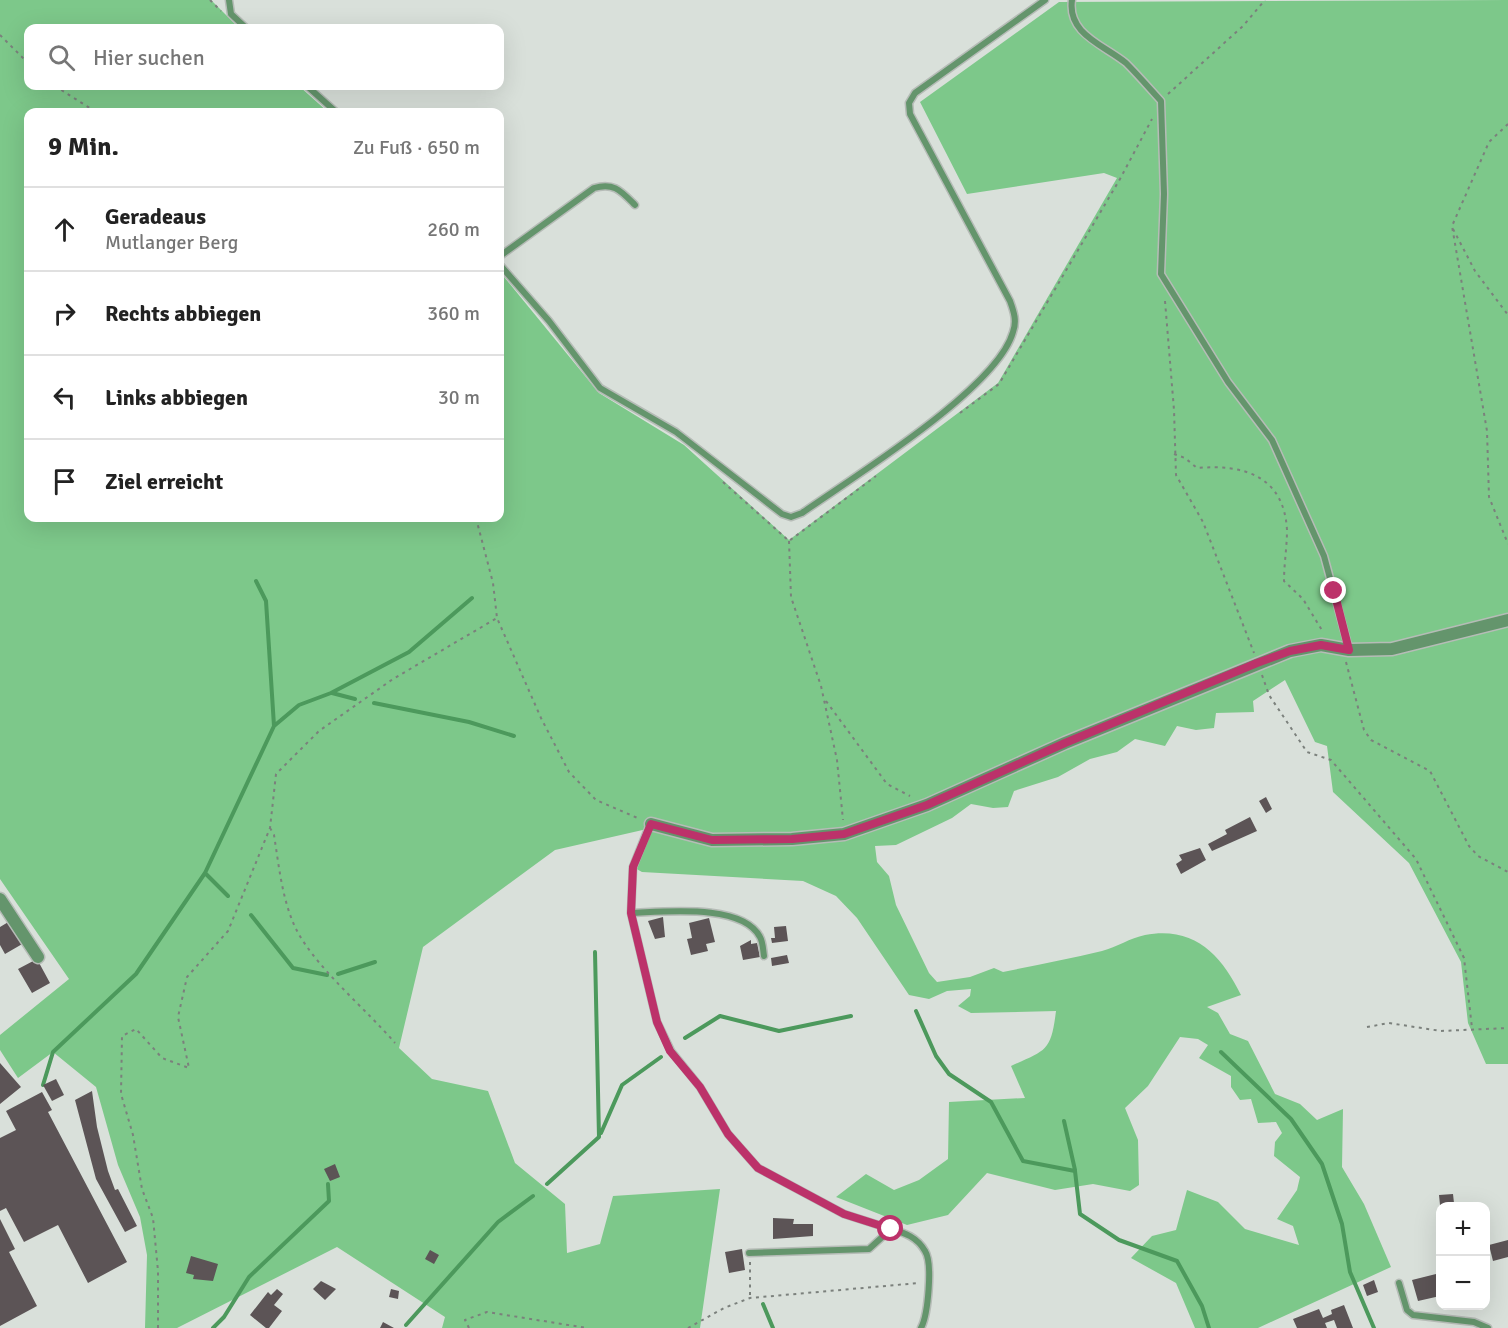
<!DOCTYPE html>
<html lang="de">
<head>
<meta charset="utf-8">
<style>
  :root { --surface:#fff; --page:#f6f6f6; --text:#222; --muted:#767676; --line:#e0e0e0 }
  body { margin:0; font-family:Signika,sans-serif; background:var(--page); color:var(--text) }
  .controls { position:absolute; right:18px; bottom:18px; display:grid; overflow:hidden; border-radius:12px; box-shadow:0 6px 24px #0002 }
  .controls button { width:54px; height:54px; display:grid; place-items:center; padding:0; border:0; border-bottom:2px solid var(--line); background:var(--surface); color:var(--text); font:30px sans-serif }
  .stop { position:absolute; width:18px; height:18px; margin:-14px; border:4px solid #bc326a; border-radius:50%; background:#fff }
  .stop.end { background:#bc326a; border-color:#fff; box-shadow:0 2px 6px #0008 }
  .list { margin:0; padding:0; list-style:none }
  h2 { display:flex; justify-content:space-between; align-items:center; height:78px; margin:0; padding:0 24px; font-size:26px }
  h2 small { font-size:20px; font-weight:400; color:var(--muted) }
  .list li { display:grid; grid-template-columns:39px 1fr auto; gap:18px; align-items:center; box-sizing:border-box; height:84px; padding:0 24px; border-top:2px solid var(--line) }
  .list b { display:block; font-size:22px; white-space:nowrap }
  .list p { margin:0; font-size:20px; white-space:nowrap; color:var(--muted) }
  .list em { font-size:20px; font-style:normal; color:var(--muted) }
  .icon { flex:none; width:33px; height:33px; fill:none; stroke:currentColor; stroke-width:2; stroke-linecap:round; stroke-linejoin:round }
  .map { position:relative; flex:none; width:1508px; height:1328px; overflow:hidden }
  .search { position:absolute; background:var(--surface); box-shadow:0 6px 24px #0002; left:24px; top:24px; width:480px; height:66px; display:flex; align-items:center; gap:15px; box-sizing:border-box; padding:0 21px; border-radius:12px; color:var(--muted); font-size:22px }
  .panel { position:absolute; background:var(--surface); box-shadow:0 6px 24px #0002; left:24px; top:108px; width:480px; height:414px; border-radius:12px }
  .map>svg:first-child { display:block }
  .green { fill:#7dc88a }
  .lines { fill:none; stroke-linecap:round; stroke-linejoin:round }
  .stream { stroke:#4c995c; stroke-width:4 }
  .building { fill:#5c5456 }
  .service-casing { stroke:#b6bcb7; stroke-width:9 }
  .minor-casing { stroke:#b6bcb7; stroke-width:15 }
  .path { stroke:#7b807c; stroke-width:2; stroke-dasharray:3 4.5; stroke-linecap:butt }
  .service { stroke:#64956c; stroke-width:6 }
  .minor { stroke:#64956c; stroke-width:12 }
  .route { stroke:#bc326a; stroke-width:8 }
</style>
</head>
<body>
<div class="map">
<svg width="1508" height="1328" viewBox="0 0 1508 1328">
  <rect width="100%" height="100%" fill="#d9e0da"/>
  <path class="green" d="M0,0H211L239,28H28V86H299L328,112H28V518H500V272L599,393L684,445L789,540L998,383L1117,178L1104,173L967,194L920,102L1059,2L1508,0V1064H1486L1468,1023L1461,962L1409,863L1333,792L1327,746L1315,742L1285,680L1253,701L1254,712L1216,713L1214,728L1196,730L1177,726L1165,746L1135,739L1117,752L1090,759L1058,777L1014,791L1008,807L993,808L971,804L952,818L896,845L875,846L877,862L889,876L896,905L929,973L937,982L970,977L994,968L1003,972C1036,965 1069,959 1102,951C1117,947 1130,938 1145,935C1195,926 1221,955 1241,995L1207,1007L1218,1013L1230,1034L1248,1041L1275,1094L1300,1104L1317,1120L1343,1109L1342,1167L1364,1204L1391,1267L1258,1328H1195L1176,1283L1131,1258L1152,1236L1176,1230L1187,1190L1218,1202L1245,1229L1299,1245L1293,1226L1277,1219L1297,1190L1300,1177L1274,1156L1275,1142L1282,1133L1276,1122L1258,1123L1251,1099L1240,1100L1231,1087V1076L1199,1058L1208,1045L1198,1039L1180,1037L1148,1086L1125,1108L1138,1140L1139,1185L1130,1191L1093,1184L1055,1190L987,1173L948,1215L907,1225L836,1197L866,1174L894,1190L919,1180L948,1159L949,1102L1025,1098L1011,1066C1046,1050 1051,1052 1056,1011L971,1013L958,1006L970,996L971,989L947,991L929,999L909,995L857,918L836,896L803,881L642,872L633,867L647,829L555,850L423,947L399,1048L432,1079L488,1091L515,1163L565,1204L567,1253L600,1244L613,1196L720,1189L700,1328H442L445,1317L337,1247L177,1328H145L147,1255L140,1217L118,1165L96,1087L53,1052L18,1078L0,1050V1035L69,979L0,879Z"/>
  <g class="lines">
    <path class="stream" d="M256,581L266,601L274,726
      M332,693L355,699
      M374,703L469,722L514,736
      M205,873L228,896
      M251,915L293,968L327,975
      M338,974L375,962
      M916,1011L936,1056L949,1074L991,1102L1023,1161L1075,1171L1080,1214L1119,1240L1177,1261L1202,1306L1209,1328
      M685,1038L720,1016L779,1031L851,1016
      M1221,1052L1291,1119L1322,1164L1342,1224L1350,1272L1374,1328
      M43,1085L53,1052L136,974L205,873L274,726L299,705L331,693L409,652L472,598
      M1064,1121L1075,1170
      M601,1133L622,1085L661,1057
      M547,1184L599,1137L595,952
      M763,1304L773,1328
      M406,1325L498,1222L533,1196
      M213,1328L224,1317L249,1277L329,1201L328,1184"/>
  </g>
  <path class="building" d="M1266,797L1272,809L1266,813L1259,801Z
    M1250,817L1257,831L1212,851L1208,844L1227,834L1225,830Z
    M1200,848L1206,860L1181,874L1176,864L1182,860L1179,855Z
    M663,917L665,937L655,939L648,921Z
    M709,918L715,942L706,944L708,951L691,955L687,939L692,938L689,923Z
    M10,921L24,943L5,954L0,945V927Z
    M786,926L788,941L772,943L771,938H775L774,927Z
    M751,940V944L757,943L760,957L743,960L740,946Z
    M787,955L789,963L772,966L771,958Z
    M37,959L50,983L32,993L18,969Z
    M0,1063L21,1087L0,1104Z
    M56,1079L64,1095L52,1101L43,1085Z
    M92,1091L97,1127L108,1171L115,1190L118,1189L137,1226L125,1232L96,1179L75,1100Z
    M42,1092L52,1110L48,1112L127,1262L88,1283L58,1225L24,1242L6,1208L0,1211V1138L16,1130L6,1111Z
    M335,1164L340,1177L330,1181L324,1169Z
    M1453,1194L1454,1203L1470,1202V1206L1440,1205L1439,1195Z
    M773,1218L794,1219L793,1224H813V1236L773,1239Z
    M0,1219L15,1249L9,1252L37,1306L0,1326Z
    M1508,1240V1257L1493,1261L1489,1245Z
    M742,1249L745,1270L729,1273L725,1252Z
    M430,1250L439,1255L434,1264L425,1259Z
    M191,1256L218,1264L213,1281L193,1279L194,1275L186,1273Z
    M1440,1273V1296L1418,1301L1412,1280Z
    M1374,1280L1378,1292L1367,1296L1363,1285Z
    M321,1281L336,1289L325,1300L313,1289Z
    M277,1289L283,1294L274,1305L282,1311L269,1328H266L250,1315L268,1292L271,1295Z
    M391,1289L399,1291L398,1299L389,1297Z
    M1344,1305L1353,1328H1337L1334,1320L1325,1323L1327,1328H1297L1293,1319L1319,1309L1323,1318L1332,1314L1331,1310Z
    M383,1322L394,1328H380Z"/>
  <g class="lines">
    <g class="service-casing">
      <path id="service" d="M229,0L231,14L246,28
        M1072,0C1067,34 1104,45 1126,63C1138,75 1150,89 1161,101L1164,194L1161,274L1228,382L1272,440L1324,556L1349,649
        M307,86L336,112
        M500,256L594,188C614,182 621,191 635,205
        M500,265L549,321L600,388L676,432L782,514L791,517L802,513C853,477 997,389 1013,332C1017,321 1014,312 1010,301L910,114L909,103L915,93L1045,0
        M650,824L633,867L631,913L657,1022L671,1051L700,1087L728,1134L758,1168L844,1214L891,1229L869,1249L749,1253
        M631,913C664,912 742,903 760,937C763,942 763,950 764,956
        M891,1229C905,1233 917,1237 925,1251C933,1263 928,1315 921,1328
        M1399,1283L1407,1310L1413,1315L1474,1322L1488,1328"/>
    </g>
    <g class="minor-casing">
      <path id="minor" d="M651,824L712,840L792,839L844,834L927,805L1065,743L1290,651L1321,645L1349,650L1392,649L1508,620
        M0,899L38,957"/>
    </g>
    <path class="path" d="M210,0L221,11
      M0,35L28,63
      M55,86L96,112
      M1168,94L1243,26L1265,0
      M1508,124L1489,142L1452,226L1487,431L1489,497L1508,544
      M1453,229L1475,271L1508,315
      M1165,301L1174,410L1176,475L1203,522L1254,653
      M960,413L999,384L1120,179L1152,119
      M1174,454L1185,458L1197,468C1244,464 1284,476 1287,530C1287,547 1284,564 1284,581L1303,599L1323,632
      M723,482L789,541L876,476
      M476,518L493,583L497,618L541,718L569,772L596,800L640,819
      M789,541L791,597L821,686L837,760L843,820
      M1346,662L1364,730L1371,740L1430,771L1469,846L1478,856L1508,872
      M1262,675L1269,695L1307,752L1331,760L1416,859L1464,958L1472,1028
      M826,701L887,784L910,796
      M270,828L274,835C279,866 282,900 296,929C316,968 365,1008 395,1043
      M1367,1027L1389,1023L1441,1031L1508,1028
      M750,1262V1298
      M158,1328V1271L153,1218L142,1189L133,1135L121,1094L122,1036L136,1029L162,1058L189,1068L178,1017L187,977L228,931L270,828L276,774L319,731L393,679L497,618
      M469,1328L465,1320L487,1312L587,1328
      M688,1328L724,1308L750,1298L919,1283"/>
    <use href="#service" class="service"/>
    <use href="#minor" class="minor"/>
  </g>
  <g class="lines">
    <path class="route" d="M891,1229L844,1214L758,1168L728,1134L700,1087L670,1051L657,1022L631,913L633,867L651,824L712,840L792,839L844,834L927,805L1065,743L1257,663L1290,651L1321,645L1349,650L1334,591"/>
  </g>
</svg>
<div class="controls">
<button>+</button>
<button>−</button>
</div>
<div class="stop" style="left:891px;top:1229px"></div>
<div class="stop end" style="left:1334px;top:591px"></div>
<div class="search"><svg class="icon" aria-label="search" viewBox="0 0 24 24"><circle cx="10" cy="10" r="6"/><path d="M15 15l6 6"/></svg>Hier suchen</div>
<section class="panel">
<h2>9 Min.<small>Zu Fuß · 650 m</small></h2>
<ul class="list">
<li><svg class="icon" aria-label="ahead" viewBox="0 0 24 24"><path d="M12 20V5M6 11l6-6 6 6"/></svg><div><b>Geradeaus</b><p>Mutlanger Berg</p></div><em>260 m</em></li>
<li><svg class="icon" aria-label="right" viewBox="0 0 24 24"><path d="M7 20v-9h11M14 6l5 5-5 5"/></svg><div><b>Rechts abbiegen</b></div><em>360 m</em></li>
<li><svg class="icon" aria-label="left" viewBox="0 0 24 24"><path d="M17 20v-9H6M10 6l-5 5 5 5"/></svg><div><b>Links abbiegen</b></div><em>30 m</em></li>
<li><svg class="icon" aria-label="arrive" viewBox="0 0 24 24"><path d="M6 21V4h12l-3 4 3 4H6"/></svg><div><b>Ziel erreicht</b></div></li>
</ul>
</section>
</div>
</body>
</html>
